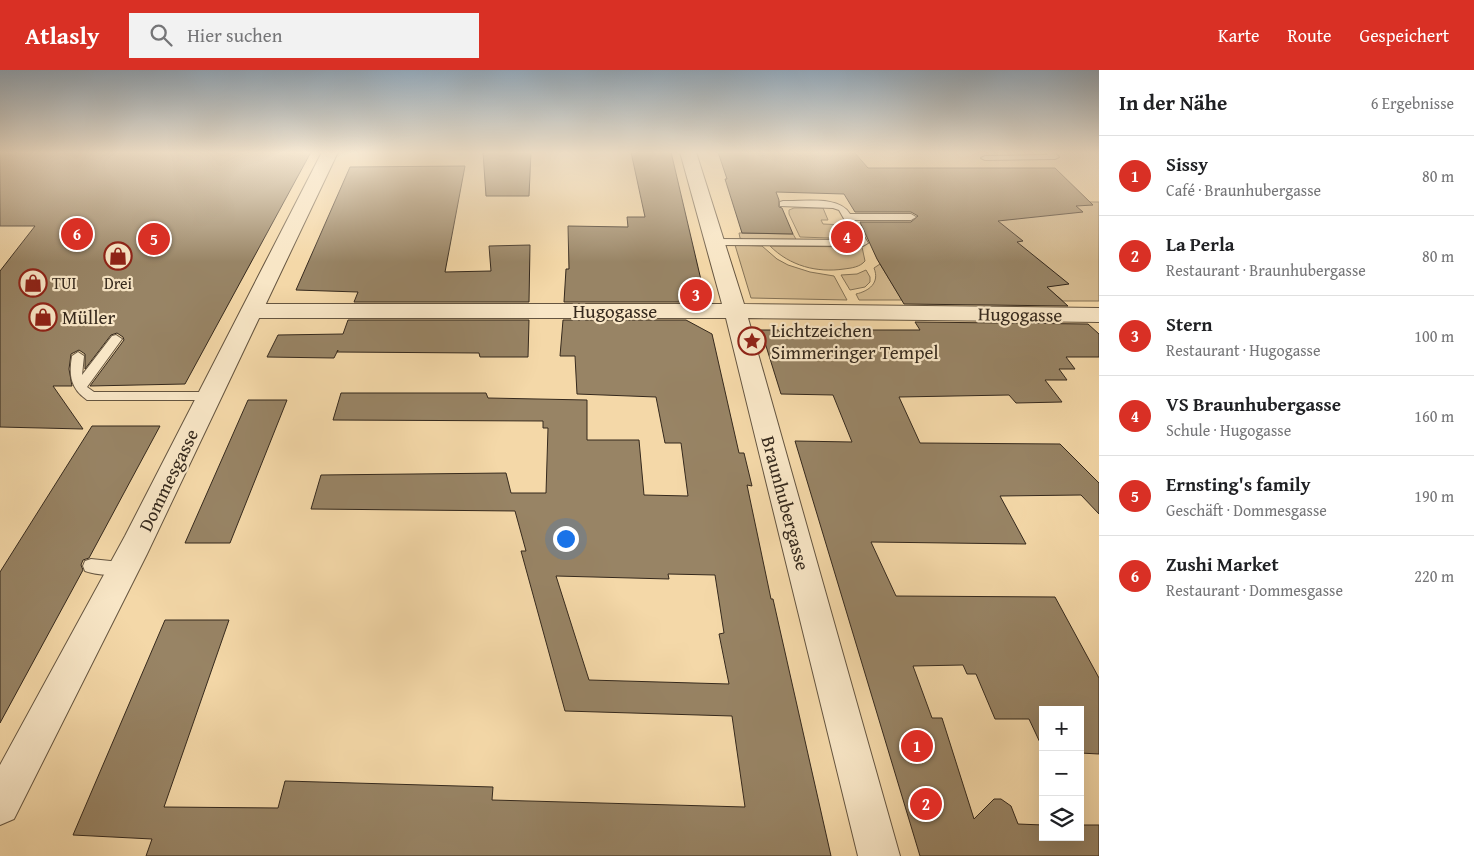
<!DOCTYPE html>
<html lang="de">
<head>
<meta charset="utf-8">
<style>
  :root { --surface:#fff; --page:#f2f2f2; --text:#202124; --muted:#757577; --line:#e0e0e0; --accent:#d93025 }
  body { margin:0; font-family:"Gentium Book Plus",serif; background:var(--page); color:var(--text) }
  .controls { position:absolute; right:15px; bottom:15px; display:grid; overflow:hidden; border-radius:0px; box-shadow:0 5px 20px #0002 }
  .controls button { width:45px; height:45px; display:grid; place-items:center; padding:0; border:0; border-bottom:1px solid var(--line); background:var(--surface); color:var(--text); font:25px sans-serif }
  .you { position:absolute; left:565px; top:468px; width:18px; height:18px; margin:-12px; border:4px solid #fff; border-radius:50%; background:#1a73e8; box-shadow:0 0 0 8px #1a73e833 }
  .badge { display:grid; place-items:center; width:32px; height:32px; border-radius:50%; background:var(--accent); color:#fff; font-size:16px; font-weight:700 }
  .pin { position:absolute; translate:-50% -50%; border:2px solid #fff; box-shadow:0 1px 5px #0006 }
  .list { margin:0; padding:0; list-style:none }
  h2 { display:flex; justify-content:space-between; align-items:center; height:65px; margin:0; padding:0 20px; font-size:21px }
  h2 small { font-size:16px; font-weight:400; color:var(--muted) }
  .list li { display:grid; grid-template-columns:32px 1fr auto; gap:15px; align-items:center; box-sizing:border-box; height:80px; padding:0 20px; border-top:1px solid var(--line) }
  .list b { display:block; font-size:19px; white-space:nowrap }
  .list p { margin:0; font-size:16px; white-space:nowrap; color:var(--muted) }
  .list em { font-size:16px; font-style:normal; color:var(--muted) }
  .icon { flex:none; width:28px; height:28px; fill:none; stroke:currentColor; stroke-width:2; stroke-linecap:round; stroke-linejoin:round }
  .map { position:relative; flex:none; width:1099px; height:786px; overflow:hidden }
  header { display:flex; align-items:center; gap:30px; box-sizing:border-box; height:70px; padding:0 25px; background:var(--accent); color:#fff }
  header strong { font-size:24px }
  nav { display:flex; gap:28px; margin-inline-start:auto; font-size:18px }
  .search { width:350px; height:45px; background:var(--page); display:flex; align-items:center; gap:12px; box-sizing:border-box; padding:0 18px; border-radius:0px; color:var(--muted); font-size:19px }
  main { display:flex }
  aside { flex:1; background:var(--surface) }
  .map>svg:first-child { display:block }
  .green { fill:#d4ba90; stroke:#847256 }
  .building { fill:#988465; stroke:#35291d; fill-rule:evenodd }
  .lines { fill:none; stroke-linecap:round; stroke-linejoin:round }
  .service-casing { stroke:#655540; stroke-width:2 }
  .minor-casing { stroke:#655540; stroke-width:2 }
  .tertiary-casing { stroke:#655540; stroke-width:2 }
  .service { fill:#f8e6c6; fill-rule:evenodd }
  .minor { fill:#f8e6c6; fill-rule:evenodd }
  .tertiary { fill:#f8e6c6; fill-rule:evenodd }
  .labels { text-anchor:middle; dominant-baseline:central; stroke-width:4.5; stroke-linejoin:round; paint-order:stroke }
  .far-poi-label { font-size:16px; fill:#35291d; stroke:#f8e6c6; text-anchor:start }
  .street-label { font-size:19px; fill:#35291d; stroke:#f8e6c6 }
  .poi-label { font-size:19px; fill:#35291d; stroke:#f8e6c6; text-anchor:start }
</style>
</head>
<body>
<header>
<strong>Atlasly</strong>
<div class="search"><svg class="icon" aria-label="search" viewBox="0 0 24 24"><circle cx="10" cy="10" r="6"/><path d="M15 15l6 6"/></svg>Hier suchen</div>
<nav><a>Karte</a><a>Route</a><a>Gespeichert</a></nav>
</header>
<main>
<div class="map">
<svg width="1099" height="786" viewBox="0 0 1099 786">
  <rect width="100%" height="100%" fill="#f4d8a8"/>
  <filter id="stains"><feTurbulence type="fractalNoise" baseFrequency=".004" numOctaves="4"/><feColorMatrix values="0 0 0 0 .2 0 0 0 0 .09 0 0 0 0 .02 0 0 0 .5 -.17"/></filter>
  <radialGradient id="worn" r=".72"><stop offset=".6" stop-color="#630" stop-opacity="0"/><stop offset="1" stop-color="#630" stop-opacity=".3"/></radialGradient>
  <path class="green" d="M945,131L1099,132V231H1063Z
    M794,138H823L828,150H821L823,154L845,155L848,162C845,169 838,170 831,171L829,168L800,167L789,144V140Z
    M739,163L793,164L797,171L744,170L740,168Z
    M735,175L762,176L777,189L788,195L810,202L834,206L847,230L751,228Z
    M770,176L862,177L865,191C860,197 852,198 844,199C817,203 790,196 770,176Z
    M880,194L902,230H859L856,224C869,221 880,213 874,198Z
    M866,200L870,207V212L865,217L850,220L841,205L857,204Z"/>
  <path class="building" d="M0,82H311L185,314L90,316L124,270L123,267L117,263L111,265L85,299V284L79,280L71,284L69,299L72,316H53L83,359L0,357V201L35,156H0Z
    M483,82H531L529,126H486Z
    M631,82H671L705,227L700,232H564L566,199H569L568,156L628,157L627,147H645Z
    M718,82H854L868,98H1055L1093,135L1076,136L1083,142L998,151L1023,171L1017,172L1069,214L1047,217L1068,236L904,234L877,189L860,152H911L918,146L911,142H855L844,124L776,122L779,130V137L782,138L793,164L742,163L725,109H727Z
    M465,96L445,202L491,201L489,176L530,175L529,232H354L358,222L296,220L350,97Z
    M348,250H529L528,287H480L479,283L337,282L338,280L334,288L267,287L278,265L343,264Z
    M563,250H686L712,264L739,383H744L752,416L747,415L771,529H773L831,786H146L152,769L73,765L165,550H229L164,737L278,738L285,711L493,717L492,730L745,737L732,646L565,641L521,481H526L515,441L311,439L321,405L506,403L511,423H546L548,358H543V351L333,350L341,323H486L488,328L587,330V370H639L644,425L688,426L681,373H665L656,327L577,324L575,286H560ZM668,504L715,505L724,563L719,564L729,614L589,610L556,506L669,509Z
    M915,252L1088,254L1099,264V287H1066L1075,299H1059L1067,310H1045L1062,332L1016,333L1009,325L899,327L920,373L1060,374L1099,413V444L1081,425L1000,426L1026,474L871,472L896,526L1055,527L1099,608V684L1080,683V640H1043V679L1029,649H995L976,604H967L963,595L913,596L932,648H942L974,749L994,729H1001L1011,736L1018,754L1043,755V767H1080V755H1099V786H920L795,371L852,372L833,325L781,324L761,260H920Z
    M248,330H287L230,473H185Z
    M92,356H160L89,488L83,490L81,495L83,500L0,653V502Z"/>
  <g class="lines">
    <g class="service-casing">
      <path id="service" d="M1046,82H1054L1059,87L1055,89L985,90L981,88L985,86L1048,85Z
        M783,131C803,132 839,125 850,144H911L916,147L911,150H854L868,173L863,176L715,175L710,172L715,169L856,170L839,140L833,138L780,136V132Z
        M116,265L122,269L87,317L94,322H209L213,324L215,327L213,330H87C70,318 69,305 72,286L78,282L84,286L82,305L112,266Z
        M91,489L130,493L132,498L130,503C118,507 97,505 85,501L83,496L85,491Z"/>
    </g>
    <g class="minor-casing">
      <path id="minor" d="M680,82H696L744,234L1099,238V252L748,248L900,786H858L726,248H252L244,246L241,241L244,236L252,234H722Z"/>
    </g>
    <g class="tertiary-casing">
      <path id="tertiary" d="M322,82H338L147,484L14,749L0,755V695L125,466Z"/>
    </g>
    <use href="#service" class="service"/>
    <use href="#minor" class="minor"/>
    <use href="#tertiary" class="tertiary"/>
  </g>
  <linearGradient id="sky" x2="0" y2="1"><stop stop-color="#93aabc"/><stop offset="0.43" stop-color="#faedd8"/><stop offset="1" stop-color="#faedd8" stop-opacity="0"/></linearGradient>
  <rect width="1099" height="192" fill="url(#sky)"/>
  <defs>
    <g id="shop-ring" transform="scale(1.4375)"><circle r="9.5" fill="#f8e6c6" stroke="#8f2418" stroke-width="1.5"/><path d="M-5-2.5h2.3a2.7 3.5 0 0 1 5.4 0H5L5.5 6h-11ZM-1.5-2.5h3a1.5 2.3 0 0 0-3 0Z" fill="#8f2418"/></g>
    <g id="sight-ring" transform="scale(1.4375)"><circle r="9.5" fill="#f8e6c6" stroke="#8f2418" stroke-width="1.5"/><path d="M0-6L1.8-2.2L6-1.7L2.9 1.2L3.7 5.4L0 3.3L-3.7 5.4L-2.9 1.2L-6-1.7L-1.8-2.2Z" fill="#8f2418"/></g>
  </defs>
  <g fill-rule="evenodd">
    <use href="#shop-ring" x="118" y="186"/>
    <use href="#shop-ring" x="33" y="213"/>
    <use href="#shop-ring" x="43" y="247"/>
    <use href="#sight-ring" x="752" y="271"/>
  </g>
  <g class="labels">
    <g class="far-poi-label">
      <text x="52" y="213">TUI</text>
      <text x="118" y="213" text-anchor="middle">Drei</text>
    </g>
    <g class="street-label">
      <text x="615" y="241">Hugogasse</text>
      <text transform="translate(1020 244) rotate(1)">Hugogasse</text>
      <text transform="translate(168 410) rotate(-64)">Dommesgasse</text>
      <text transform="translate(786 433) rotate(75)">Braunhubergasse</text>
    </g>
    <g class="poi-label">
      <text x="62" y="247">Müller</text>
      <text x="771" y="260">Lichtzeichen<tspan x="771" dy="22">Simmeringer Tempel</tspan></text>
    </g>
  </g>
  <rect width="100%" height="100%" filter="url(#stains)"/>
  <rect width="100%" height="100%" fill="url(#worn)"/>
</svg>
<div class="controls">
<button>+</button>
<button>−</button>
<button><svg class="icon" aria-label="layers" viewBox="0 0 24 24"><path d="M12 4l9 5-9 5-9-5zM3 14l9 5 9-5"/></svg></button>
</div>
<div class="you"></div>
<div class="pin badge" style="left:917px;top:676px">1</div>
<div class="pin badge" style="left:926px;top:734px">2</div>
<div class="pin badge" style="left:696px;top:225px">3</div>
<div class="pin badge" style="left:847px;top:167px">4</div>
<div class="pin badge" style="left:154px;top:169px">5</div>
<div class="pin badge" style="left:77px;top:164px">6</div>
</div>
<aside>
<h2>In der Nähe<small>6 Ergebnisse</small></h2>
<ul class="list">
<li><span class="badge">1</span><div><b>Sissy</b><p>Café · Braunhubergasse</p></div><em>80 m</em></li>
<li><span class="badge">2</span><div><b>La Perla</b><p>Restaurant · Braunhubergasse</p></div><em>80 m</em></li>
<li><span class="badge">3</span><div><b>Stern</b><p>Restaurant · Hugogasse</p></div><em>100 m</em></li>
<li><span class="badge">4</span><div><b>VS Braunhubergasse</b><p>Schule · Hugogasse</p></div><em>160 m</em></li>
<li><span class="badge">5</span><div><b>Ernsting's family</b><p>Geschäft · Dommesgasse</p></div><em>190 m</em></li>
<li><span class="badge">6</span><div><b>Zushi Market</b><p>Restaurant · Dommesgasse</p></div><em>220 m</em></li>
</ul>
</aside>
</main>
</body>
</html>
